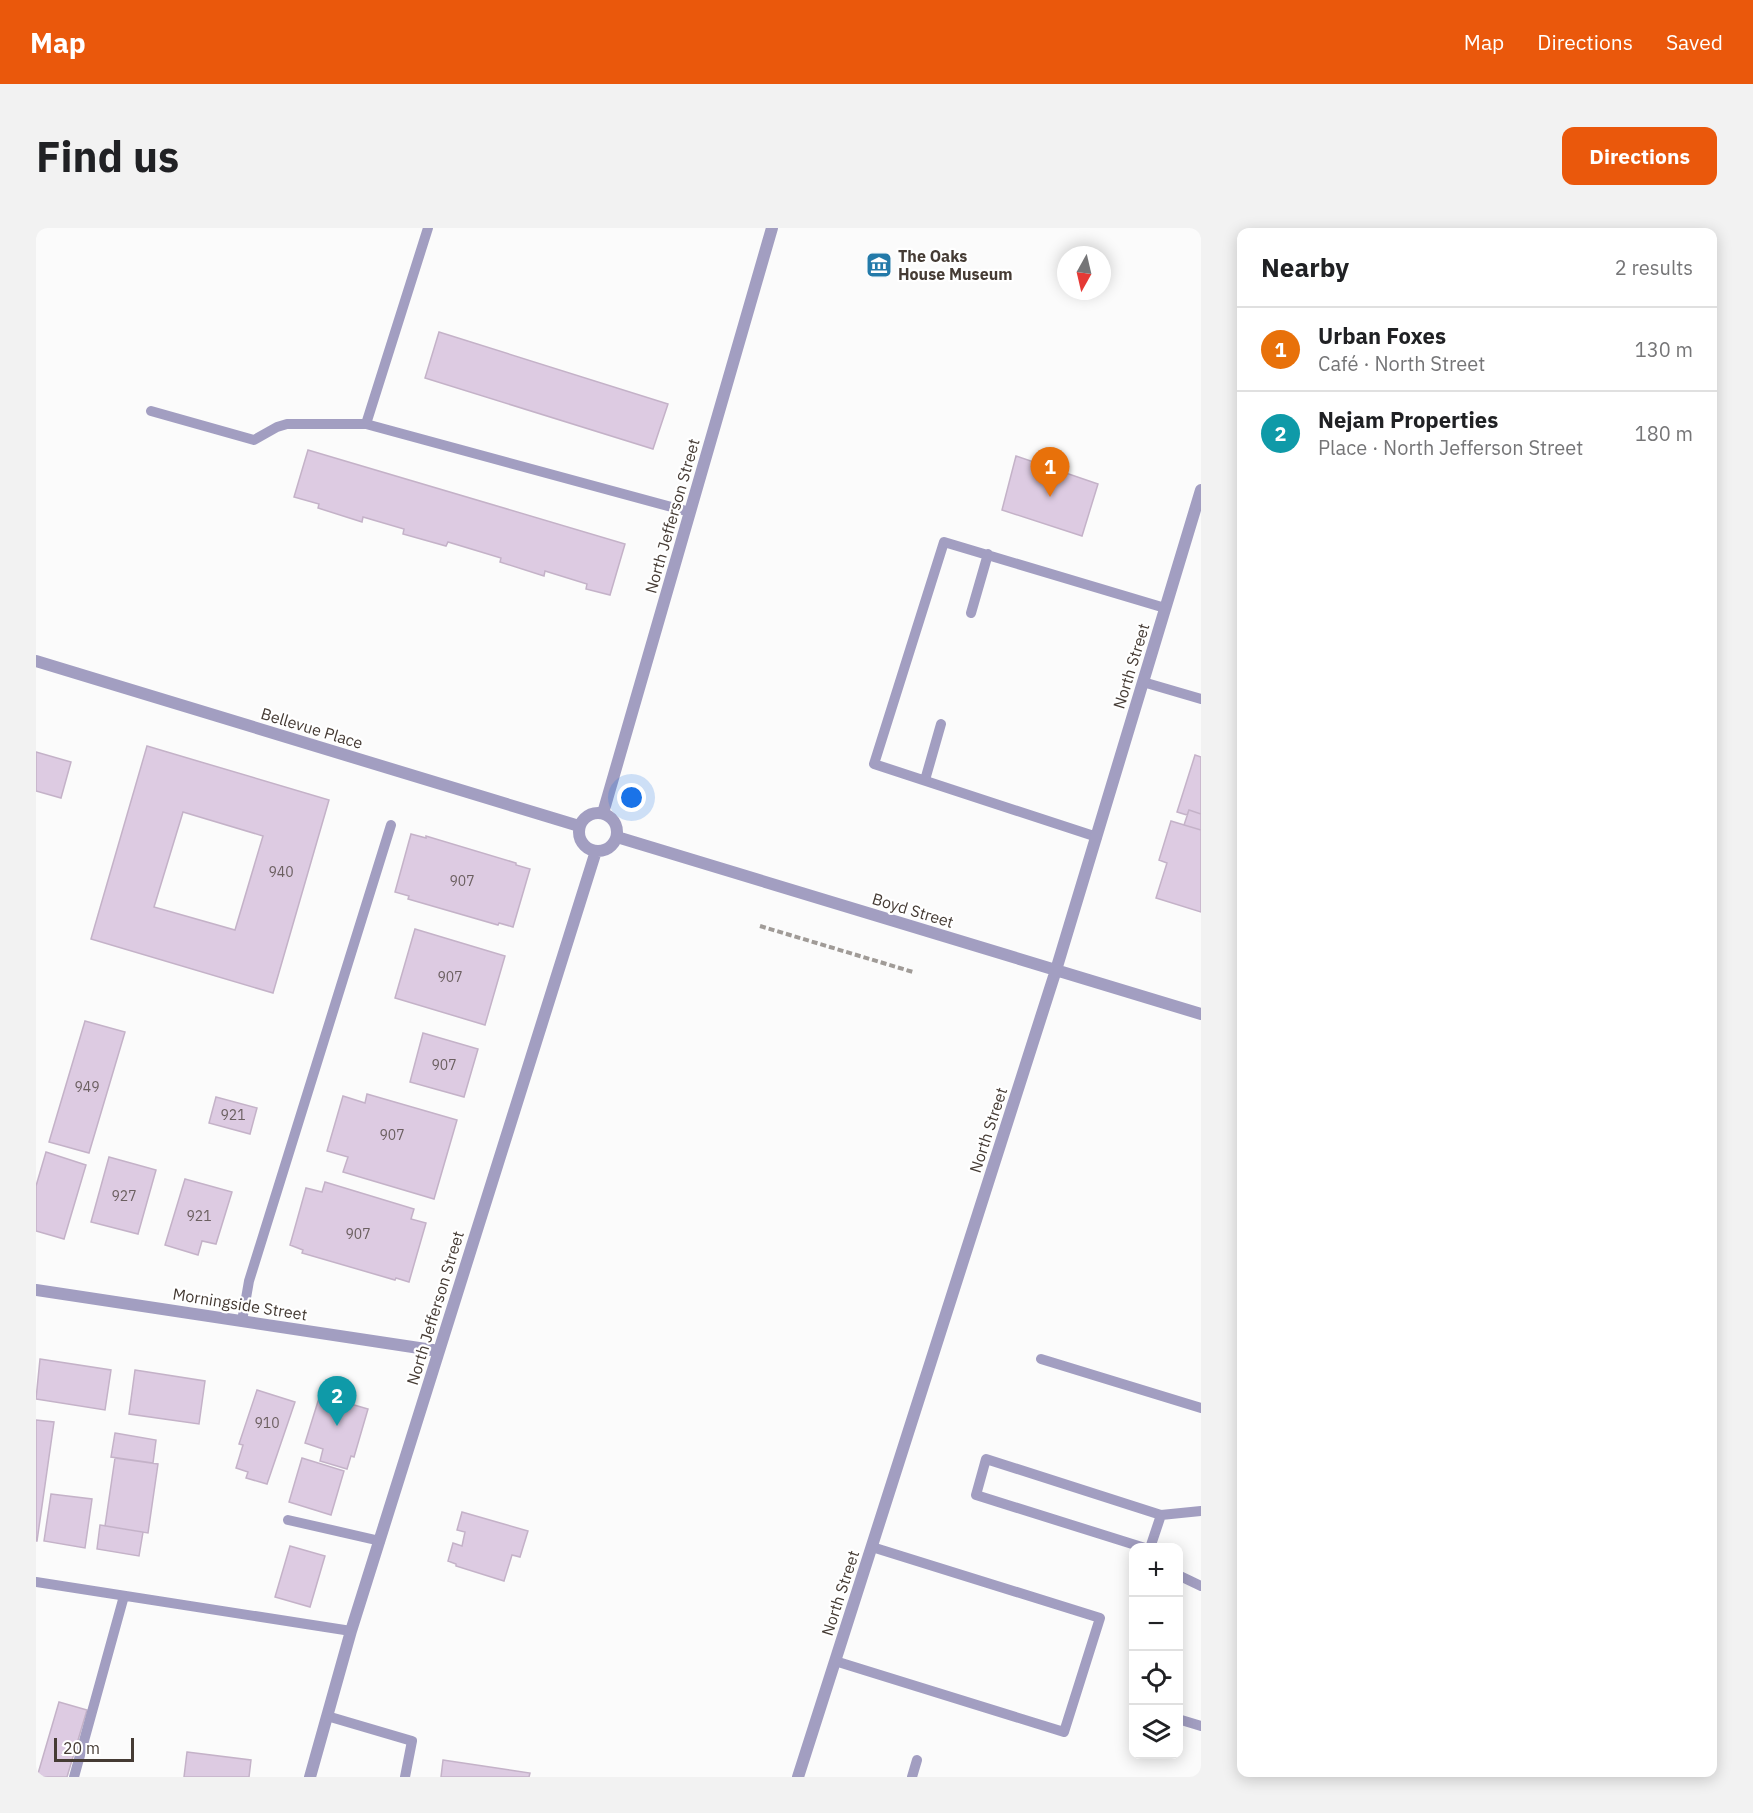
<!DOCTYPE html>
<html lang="en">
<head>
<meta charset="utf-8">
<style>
  :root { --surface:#fff; --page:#f2f2f2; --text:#202124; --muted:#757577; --line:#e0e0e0; --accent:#ea580c }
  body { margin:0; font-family:"IBM Plex Sans",sans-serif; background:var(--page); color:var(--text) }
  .controls { position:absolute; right:18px; bottom:18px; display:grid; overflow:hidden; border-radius:12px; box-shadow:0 3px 15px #0003 }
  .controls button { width:54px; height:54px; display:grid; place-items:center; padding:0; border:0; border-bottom:2px solid var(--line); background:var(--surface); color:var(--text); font:30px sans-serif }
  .compass { position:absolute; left:1021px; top:18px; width:54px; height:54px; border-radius:50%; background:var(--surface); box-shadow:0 3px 15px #0003; rotate:188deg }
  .scale { position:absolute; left:18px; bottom:15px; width:80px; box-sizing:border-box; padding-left:6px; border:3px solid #453b34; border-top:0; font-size:16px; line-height:21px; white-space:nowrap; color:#453b34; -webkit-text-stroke:4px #fff; paint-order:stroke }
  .you { position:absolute; left:596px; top:570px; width:21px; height:21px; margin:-15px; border:4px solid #fff; border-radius:50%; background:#1a73e8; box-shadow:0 0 0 9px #1a73e833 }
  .badge { display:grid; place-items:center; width:39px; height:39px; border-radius:50%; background:var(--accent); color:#fff; font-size:20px; font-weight:700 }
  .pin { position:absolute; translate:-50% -50px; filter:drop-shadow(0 2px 3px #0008) }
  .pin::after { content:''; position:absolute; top:32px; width:21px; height:18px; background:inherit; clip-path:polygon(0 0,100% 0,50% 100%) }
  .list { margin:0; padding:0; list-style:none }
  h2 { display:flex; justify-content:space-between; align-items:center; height:78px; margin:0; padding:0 24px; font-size:26px }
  h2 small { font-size:20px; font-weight:400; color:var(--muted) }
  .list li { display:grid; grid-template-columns:39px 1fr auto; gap:18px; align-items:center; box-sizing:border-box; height:84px; padding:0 24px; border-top:2px solid var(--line) }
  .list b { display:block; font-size:22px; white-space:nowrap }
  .list p { margin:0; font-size:20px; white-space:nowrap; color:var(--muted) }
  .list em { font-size:20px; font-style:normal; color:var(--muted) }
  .icon { flex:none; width:33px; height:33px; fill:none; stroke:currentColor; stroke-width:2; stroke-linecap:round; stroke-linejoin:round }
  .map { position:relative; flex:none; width:1165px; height:1549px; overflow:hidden; border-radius:12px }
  header { display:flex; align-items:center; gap:36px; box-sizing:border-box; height:84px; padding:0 30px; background:var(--accent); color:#fff }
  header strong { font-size:28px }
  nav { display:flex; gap:33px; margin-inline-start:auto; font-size:21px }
  .intro { display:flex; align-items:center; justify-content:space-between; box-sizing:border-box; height:144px; padding:0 36px }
  h1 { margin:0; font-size:42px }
  .button { padding:15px 27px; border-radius:12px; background:var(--accent); color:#fff; font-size:21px; font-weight:700 }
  main { display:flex; gap:36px; padding:0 36px }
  aside { flex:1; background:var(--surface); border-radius:12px; box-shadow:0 3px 15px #0003 }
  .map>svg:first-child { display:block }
  .building { fill:#ddcbe2; stroke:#c4b2c8; stroke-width:1.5; fill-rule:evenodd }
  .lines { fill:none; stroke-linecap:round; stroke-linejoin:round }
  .path { stroke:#a09b97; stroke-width:4; stroke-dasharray:6 3; stroke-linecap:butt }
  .service { stroke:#a29ec1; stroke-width:10 }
  .minor { stroke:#a29ec1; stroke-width:12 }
  .labels { text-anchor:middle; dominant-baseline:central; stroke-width:4.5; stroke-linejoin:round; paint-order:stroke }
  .number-label { font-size:14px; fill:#6b5f60 }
  .poi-label { font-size:16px; font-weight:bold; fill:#453b34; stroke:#fff; text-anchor:start }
  .street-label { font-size:16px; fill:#453b34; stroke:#fff }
</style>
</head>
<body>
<header>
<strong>Map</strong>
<nav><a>Map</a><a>Directions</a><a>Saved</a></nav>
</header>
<div class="intro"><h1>Find us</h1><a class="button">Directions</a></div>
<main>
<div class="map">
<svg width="1165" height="1549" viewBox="0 0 1165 1549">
  <rect width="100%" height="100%" fill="#fbfbfb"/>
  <path class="building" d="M403,104L632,176L617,221L389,150Z
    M272,222L589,316L574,367L550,361L551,356L509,343L508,348L464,334L465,330L412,314L410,318L367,306L368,301L327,289L326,294L282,280L283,276L258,269Z
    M980,228L1062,256L1046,308L966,282Z
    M111,518L293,572L237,765L55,711ZM147,584L227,608L199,702L118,679Z
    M0,524L35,534L25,570L0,563Z
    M1159,527L1165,529V586L1153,582L1151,587L1141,584Z
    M1153,582L1165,586V602L1148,597Z
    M1135,593L1165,602V684L1120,670L1131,635L1123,632Z
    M375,606L390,610V608L480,635V637L494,641L477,699L463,695L462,697L372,671L373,668L359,664Z
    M379,701L469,728L449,797L359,770Z
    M49,793L89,804L53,925L13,914Z
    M387,805L442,821L428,869L374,854Z
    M331,866L421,892L398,971L307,944L312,929L291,923L307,868L329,875Z
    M180,869L221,880L214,906L173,895Z
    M10,924L50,937L28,1011L0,1003V958Z
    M73,929L120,942L102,1006L55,994Z
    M149,951L196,964L180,1016L166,1013L162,1027L129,1017Z
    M289,954L378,981L375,991L390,995L373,1054L360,1050L359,1052L266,1025L267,1022L254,1017L270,960L286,964Z
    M4,1131L75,1142L69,1182L0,1171Z
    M99,1142L169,1153L163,1196L93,1186Z
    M221,1162L259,1174L231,1256L210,1250L212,1244L200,1240L207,1217L203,1216Z
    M284,1167L332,1181L318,1229L315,1228L311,1241L284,1233L287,1221L269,1215Z
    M0,1192L18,1194L1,1313H0Z
    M79,1205L120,1212L117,1235L75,1229Z
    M79,1230L122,1236L112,1305L69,1298Z
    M266,1230L308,1243L295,1287L253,1274Z
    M15,1266L56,1271L49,1320L8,1313Z
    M426,1284L492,1303L484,1329L476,1327L468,1353L420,1338V1336L412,1333L417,1315L426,1318L429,1304L421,1302Z
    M64,1297L107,1304L103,1328L61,1321Z
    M254,1318L289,1328L274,1379L239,1369Z
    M23,1474L51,1482L31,1549H1Z
    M151,1524L215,1532L213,1549H148Z
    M407,1532L494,1545L493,1549H405Z"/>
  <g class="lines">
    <path class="path" d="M724,698L877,744"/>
    <path class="service" d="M392,0L330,196L654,284
      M115,183L218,212L241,199L251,196H330
      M935,385L952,326
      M1107,454L1165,471
      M889,552L905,496
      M1061,609L838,536L908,314L1129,380
      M206,1093L213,1053L355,597
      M1005,1131L1165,1180
      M252,1292L344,1313
      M1109,1320L940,1267L950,1231L1125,1287L1165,1283
      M1114,1320L1125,1287
      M1142,1347L1165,1358
      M0,1354L315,1403
      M799,1433L1028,1504L1064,1390L836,1319
      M291,1488L376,1513L369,1549
      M1142,1491L1165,1498
      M38,1549L88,1368
      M876,1549L881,1532"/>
    <path class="minor" d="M0,433L543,598
      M543 604a19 19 0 1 1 38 0a19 19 0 1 1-38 0Z
      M567,585L736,0
      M581,609L1165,786
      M0,1062L403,1123
      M274,1549L315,1403L560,623
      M762,1549L1020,742L1165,262"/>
  </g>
  <defs>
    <g id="museum-square" transform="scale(1.35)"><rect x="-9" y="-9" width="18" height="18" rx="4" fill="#237aa9" stroke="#fff"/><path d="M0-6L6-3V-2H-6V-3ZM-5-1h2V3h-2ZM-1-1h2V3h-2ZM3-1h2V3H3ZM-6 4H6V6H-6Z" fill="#fff"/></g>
  </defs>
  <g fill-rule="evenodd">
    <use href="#museum-square" x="843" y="37"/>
  </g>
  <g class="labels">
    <g class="number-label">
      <text x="245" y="644">940</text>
      <text x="426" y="653">907</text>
      <text x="414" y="749">907</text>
      <text x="408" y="837">907</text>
      <text x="51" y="859">949</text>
      <text x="197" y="887">921</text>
      <text x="356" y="907">907</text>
      <text x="88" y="968">927</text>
      <text x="163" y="988">921</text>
      <text x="322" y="1006">907</text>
      <text x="231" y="1195">910</text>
    </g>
    <g class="poi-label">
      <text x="862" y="28">The Oaks<tspan x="862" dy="18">House Museum</tspan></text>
    </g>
    <g class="street-label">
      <text transform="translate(636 288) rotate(-74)">North Jefferson Street</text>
      <text transform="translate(1095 438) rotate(-73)">North Street</text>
      <text transform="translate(276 500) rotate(17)">Bellevue Place</text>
      <text transform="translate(877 682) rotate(17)">Boyd Street</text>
      <text transform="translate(952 902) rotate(-72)">North Street</text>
      <text transform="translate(204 1076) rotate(9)">Morningside Street</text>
      <text transform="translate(399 1080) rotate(-73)">North Jefferson Street</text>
      <text transform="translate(804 1365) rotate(-72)">North Street</text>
    </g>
  </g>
</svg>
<div class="controls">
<button>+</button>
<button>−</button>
<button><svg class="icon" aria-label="locate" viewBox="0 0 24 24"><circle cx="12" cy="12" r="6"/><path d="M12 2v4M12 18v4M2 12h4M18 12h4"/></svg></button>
<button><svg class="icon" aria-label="layers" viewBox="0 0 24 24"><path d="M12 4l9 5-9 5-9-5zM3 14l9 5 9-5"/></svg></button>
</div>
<svg class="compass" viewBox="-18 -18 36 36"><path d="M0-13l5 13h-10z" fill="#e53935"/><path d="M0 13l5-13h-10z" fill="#757577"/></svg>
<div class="scale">20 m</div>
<div class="you"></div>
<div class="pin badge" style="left:1014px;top:269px;background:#e8710a">1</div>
<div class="pin badge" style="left:301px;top:1198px;background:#0f9aa8">2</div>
</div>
<aside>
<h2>Nearby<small>2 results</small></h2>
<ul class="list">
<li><span class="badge" style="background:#e8710a">1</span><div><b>Urban Foxes</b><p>Café · North Street</p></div><em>130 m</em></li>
<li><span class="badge" style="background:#0f9aa8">2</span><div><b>Nejam Properties</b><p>Place · North Jefferson Street</p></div><em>180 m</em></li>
</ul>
</aside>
</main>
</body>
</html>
